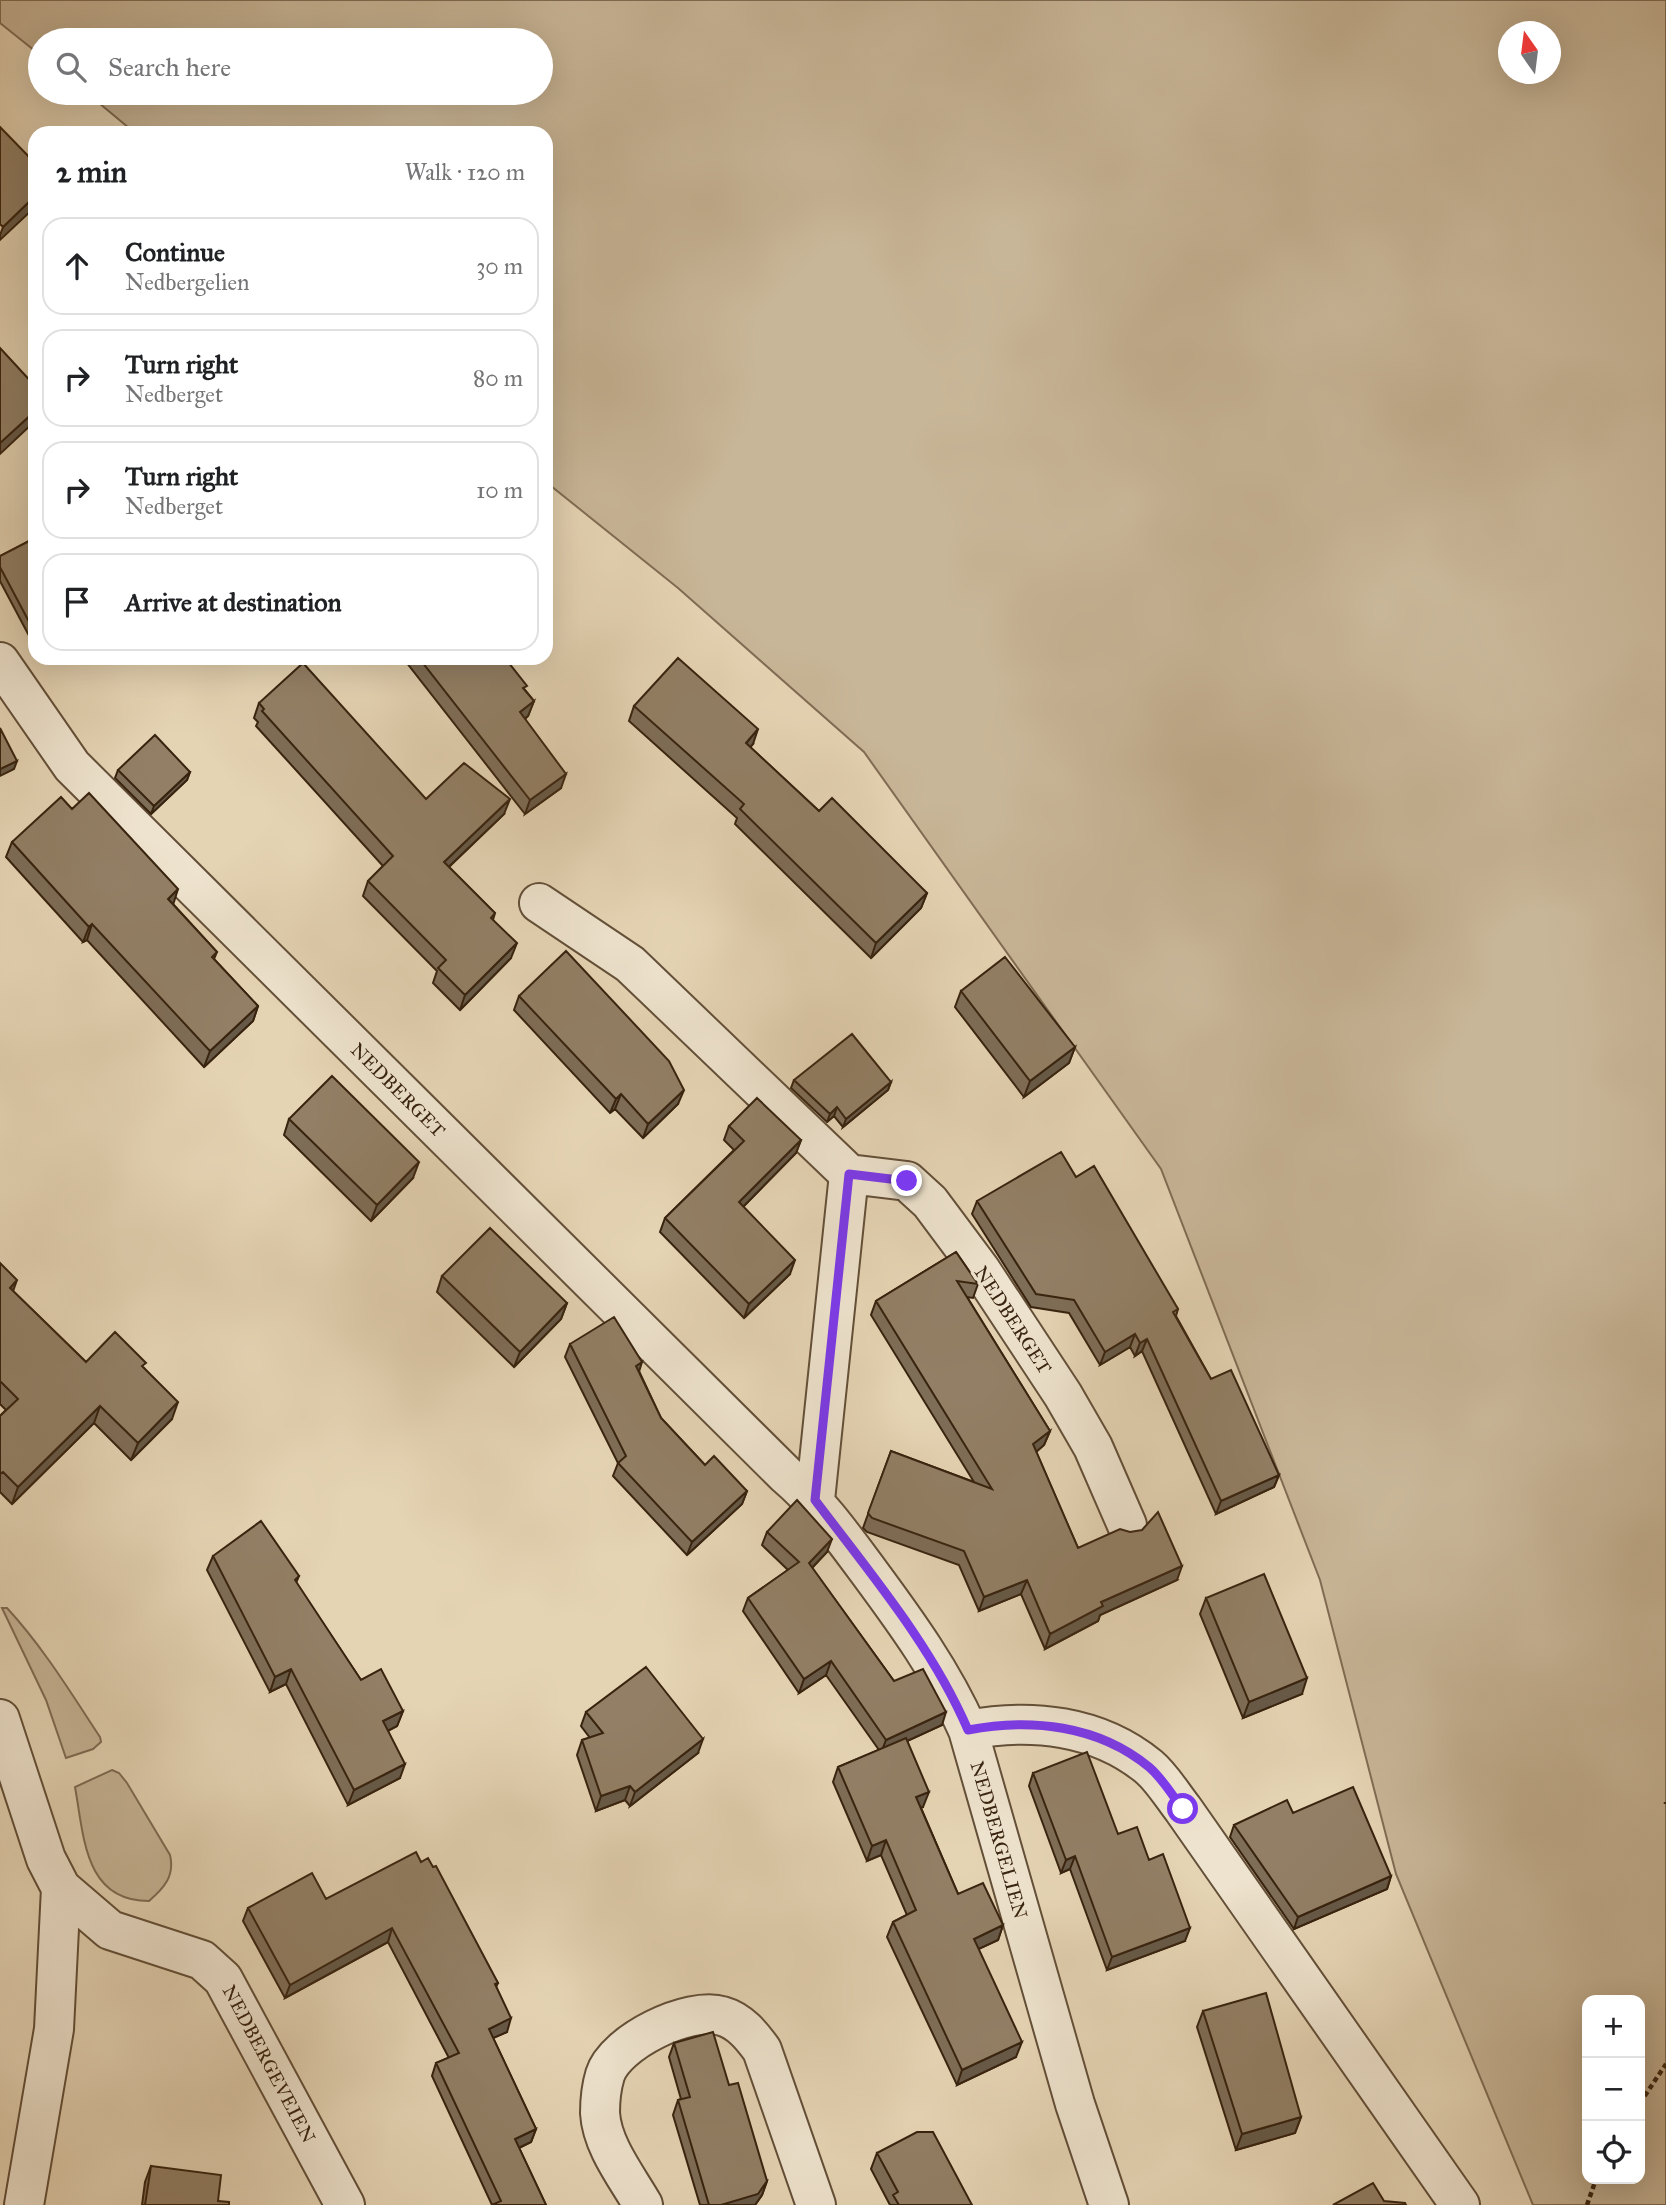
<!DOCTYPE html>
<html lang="en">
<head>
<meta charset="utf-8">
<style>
  :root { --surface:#fff; --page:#f6f6f6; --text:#202124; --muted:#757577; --line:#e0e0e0 }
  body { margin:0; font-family:"IM FELL Great Primer",serif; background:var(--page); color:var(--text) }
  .controls { position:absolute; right:21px; bottom:21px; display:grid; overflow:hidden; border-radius:14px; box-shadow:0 7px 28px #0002 }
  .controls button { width:63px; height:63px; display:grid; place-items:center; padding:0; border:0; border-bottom:2px solid var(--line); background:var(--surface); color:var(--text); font:35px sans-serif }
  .compass { position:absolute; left:1498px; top:21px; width:63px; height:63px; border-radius:50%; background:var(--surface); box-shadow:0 7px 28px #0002; rotate:346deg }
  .stop { position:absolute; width:21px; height:21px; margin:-16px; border:5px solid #7c3aed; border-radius:50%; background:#fff }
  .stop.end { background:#7c3aed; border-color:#fff; box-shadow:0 2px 7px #0008 }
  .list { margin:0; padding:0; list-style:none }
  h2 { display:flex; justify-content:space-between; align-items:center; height:91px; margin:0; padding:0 28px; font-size:30px }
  h2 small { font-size:23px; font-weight:400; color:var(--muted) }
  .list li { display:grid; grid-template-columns:46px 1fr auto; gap:21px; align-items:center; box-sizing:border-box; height:98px; margin:0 14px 14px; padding:0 14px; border:2px solid var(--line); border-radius:21px }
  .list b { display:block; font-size:26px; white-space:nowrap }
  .list p { margin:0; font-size:23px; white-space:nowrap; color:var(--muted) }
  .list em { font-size:23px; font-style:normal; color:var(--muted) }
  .icon { flex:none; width:38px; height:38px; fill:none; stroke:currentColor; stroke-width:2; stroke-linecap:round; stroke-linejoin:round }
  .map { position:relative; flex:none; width:1666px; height:2205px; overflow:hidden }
  .search { position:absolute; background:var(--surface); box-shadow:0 7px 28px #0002; left:28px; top:28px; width:525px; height:77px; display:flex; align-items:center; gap:18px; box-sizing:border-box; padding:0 24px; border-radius:38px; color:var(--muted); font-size:26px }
  .panel { position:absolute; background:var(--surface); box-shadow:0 7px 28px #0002; left:28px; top:126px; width:525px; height:539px; border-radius:21px }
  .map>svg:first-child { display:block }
  .green { fill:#c8b698; stroke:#806c54; stroke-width:2; fill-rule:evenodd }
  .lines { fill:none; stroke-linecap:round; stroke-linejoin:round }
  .minor-casing { stroke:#634f38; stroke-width:42 }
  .path { stroke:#38230f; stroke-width:4.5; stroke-dasharray:5 3.5; stroke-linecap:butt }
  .minor { stroke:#eee3ce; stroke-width:38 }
  .wall { fill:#7e6d57; stroke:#38230f; stroke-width:2 }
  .shaded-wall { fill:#665947; stroke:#38230f; stroke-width:2 }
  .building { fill:#927f65; stroke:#38230f; stroke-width:2 }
  .route { stroke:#7c3aed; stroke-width:9 }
  .labels { text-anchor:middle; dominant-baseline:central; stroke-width:7; stroke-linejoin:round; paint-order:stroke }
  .street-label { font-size:19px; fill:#38230f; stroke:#eee3ce }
</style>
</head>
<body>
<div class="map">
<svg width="1666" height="2205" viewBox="0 0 1666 2205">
  <rect width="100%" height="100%" fill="#e5d4b4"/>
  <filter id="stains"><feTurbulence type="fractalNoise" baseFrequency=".00286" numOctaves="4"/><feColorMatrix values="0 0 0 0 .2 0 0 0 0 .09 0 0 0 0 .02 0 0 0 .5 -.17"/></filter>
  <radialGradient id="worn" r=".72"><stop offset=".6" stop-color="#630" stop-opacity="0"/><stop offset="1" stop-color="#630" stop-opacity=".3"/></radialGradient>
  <path class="green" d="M0,0H1666V2205H1533L1396,1874L1320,1580L1161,1169L864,752L678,588L546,482V133H135L87,93H541V40H40V55L0,23ZM1508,32H1550V74H1508ZM1587,2000H1640V2179H1587Z
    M2,1608H7C43,1647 71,1693 100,1737L101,1742L93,1749L66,1758L46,1700Z
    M112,1770L119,1773L127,1783L170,1855C175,1876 164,1888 149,1901C84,1901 84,1836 75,1787Z"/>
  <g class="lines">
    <g class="minor-casing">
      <path id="minor" d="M0,662L72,766L786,1475C819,1503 843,1537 869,1572C906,1622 943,1673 968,1730L1075,2104L1109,2205
        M539,903L630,964L849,1174L815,1500
        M849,1174L907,1181L930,1202L980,1269L1063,1395L1093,1447L1127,1525
        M0,1719L46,1859L61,1888L110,1930L202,1960L223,1979L345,2205
        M968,1730C1031,1718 1098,1725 1149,1767C1162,1778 1172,1795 1183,1809L1460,2205
        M24,2205L54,2029L61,1888
        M643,2205C627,2177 602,2146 600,2113C600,2102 602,2085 605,2075C615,2042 689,2006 722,2016C740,2021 752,2036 762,2050L816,2205"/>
    </g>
    <path class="path" d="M1666,1802V1804
      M1640,2103L1666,2064
      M1587,2205L1596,2179"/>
    <use href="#minor" class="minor"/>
  </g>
  <path class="wall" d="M35,538V647L0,581V556Z
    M403,658H505L525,690L534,701L528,716L525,719L561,788L525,814Z
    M259,703L426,799L504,814L449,867L495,913L493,920L511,958L460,1010L433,983L437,971L363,896L368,881L383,866L256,726L258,722L254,718Z
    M634,706L753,744L750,747L819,811L927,893L921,908L871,958L735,824L737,818L629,721Z
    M118,770L190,772L187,780L151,814L115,778Z
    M72,809L173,904L217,952L214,959L258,1006L253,1021L204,1067L87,940L83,942L6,857L12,842Z
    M961,991L1075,1047L1069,1063L1024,1097L955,1007Z
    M519,996L678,1104L643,1138L615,1109L610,1113L514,1010Z
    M794,1080L891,1082L888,1090L843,1127L834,1116L827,1122L791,1088Z
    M289,1119L413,1178L371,1221L284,1135Z
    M729,1126L801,1140L796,1153L743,1207L790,1274L744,1318L660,1232L665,1218L734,1150L724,1140Z
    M1076,1177L1178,1309L1176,1316L1211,1379L1279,1475L1274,1487L1216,1514L1142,1351L1135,1356L1130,1347L1100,1365L1069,1313L1031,1307L972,1214L977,1201Z
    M956,1252L978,1284L973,1298L967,1297L1050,1431L1044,1445L1036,1452L1078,1548L1177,1580L1100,1615L1098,1621L1045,1649L1021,1594L979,1611L959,1565L867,1532L863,1528L891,1451L974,1482L871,1315L876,1301Z
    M0,1263L13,1291L86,1362L144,1368L172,1419L131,1460L94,1423L12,1504L0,1492V1416L6,1410L0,1404Z
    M442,1276L567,1303L561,1319L514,1367L437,1292Z
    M570,1344L639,1371L661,1418L705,1465L747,1491L742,1504L687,1555L613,1476L618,1463L565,1357Z
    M767,1532L827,1552L812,1568L894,1681L942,1725L907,1741L923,1807L921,1808L958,1894L1003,1925L998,1940L978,1949L1016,2057L957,2085L887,1937L893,1922L907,1915L881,1855L867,1861L833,1782L838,1767L879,1750L826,1675L799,1693L743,1611L748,1598L788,1570L762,1545Z
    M213,1556L299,1576L296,1583L361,1680L403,1711L397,1726L388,1731L400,1778L348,1805L286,1684L270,1692L207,1570Z
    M1206,1598L1302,1694L1243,1718L1200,1614Z
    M586,1712L698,1753L630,1806L625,1800L596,1811L577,1755L582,1740L590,1738L581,1726Z
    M1033,1773L1118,1834L1149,1860L1185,1941L1107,1970L1070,1869L1061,1873L1029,1786Z
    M1293,1813L1391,1876L1387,1889L1294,1929L1230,1837L1234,1825Z
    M421,1862L498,1983L496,1987L507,2032L493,2038L536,2129L531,2142L519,2148L546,2205H492L432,2076L436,2063L449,2058L388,1942L285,1998L243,1921L248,1908L326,1899Z
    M1203,2011L1301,2117L1295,2133L1236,2150L1197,2027Z
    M674,2043L729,2085L767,2181L762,2195L755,2205H700L673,2115L678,2100L681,2099L669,2057Z
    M877,2153L972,2205H890L871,2169Z
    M151,2166L218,2201L229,2205H142L145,2182Z"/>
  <path class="shaded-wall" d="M35,196V207L0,240V235L3,227Z
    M35,411V421L0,454V443Z
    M534,701L528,716L515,726L520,712Z
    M758,729L753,744L741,758L746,743Z
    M17,761L14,769L0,776V769Z
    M190,772L187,780L151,814L154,806Z
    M566,774L561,788L525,814L530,800Z
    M510,799L504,814L438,877L444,862Z
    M178,889L173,905L168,899Z
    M927,893L921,908L871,958L876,943Z
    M92,924L87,940L83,942L89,927Z
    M517,943L511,958L460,1010L465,995Z
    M258,1006L253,1021L204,1067L210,1051Z
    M1075,1047L1069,1063L1024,1097L1030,1081Z
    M891,1082L888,1090L843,1127L846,1119Z
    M684,1090L678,1104L643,1138L648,1124Z
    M621,1094L615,1109L610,1113L616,1099Z
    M837,1107L834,1116L827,1122L830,1114Z
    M801,1140L796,1153L734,1216L739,1202Z
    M419,1162L413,1178L371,1221L377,1205Z
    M795,1260L790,1274L744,1318L749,1304Z
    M17,1280L11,1297L10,1288Z
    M567,1303L561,1319L514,1367L520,1352Z
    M1135,1334L1130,1347L1100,1365L1105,1352Z
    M1147,1339L1142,1351L1135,1356L1140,1343Z
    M642,1362L638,1375L636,1366Z
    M178,1402L172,1419L131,1460L138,1443Z
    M100,1406L94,1423L12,1504L18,1487Z
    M1050,1431L1044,1445L1028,1459L1033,1444Z
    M1279,1475L1274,1487L1216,1514L1221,1501Z
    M747,1491L742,1504L687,1555L692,1542Z
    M832,1539L827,1552L804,1576L809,1563Z
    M1182,1566L1177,1580L1100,1615L1098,1621L1045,1649L1050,1634L1101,1602Z
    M1027,1580L1021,1594L979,1611L984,1597Z
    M831,1661L826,1675L799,1693L804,1679Z
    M291,1669L286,1684L270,1692L275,1677Z
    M1307,1678L1302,1694L1243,1718L1249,1702Z
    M403,1711L397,1726L378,1736L383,1721Z
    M946,1712L942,1725L881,1753L886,1740Z
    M703,1739L698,1753L630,1806L635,1792Z
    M405,1764L400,1778L348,1805L354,1790Z
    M630,1786L625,1800L596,1811L601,1796Z
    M929,1792L923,1807L911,1812L916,1797Z
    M886,1840L881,1855L867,1861L872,1846Z
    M1075,1856L1070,1869L1061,1873L1066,1860Z
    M1391,1876L1387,1889L1294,1929L1298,1917Z
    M1003,1925L998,1940L968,1954L974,1939Z
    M392,1928L388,1942L285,1998L290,1985Z
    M1190,1928L1185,1941L1107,1970L1112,1957Z
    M511,2018L507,2032L484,2042L489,2029Z
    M1022,2042L1016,2057L957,2085L962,2070Z
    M1301,2117L1295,2133L1236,2150L1242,2134Z
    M536,2129L531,2142L510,2152L515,2139Z
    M767,2181L762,2195L755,2205H721Z"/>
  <path class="building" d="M0,127L35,163V196L3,227L0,224Z
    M0,348L35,386V411L0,443Z
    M35,538V633L0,567V556Z
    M419,658H505L527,686L523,688L534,701L520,712L566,774L530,800Z
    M678,658L758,729L746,743L819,811L832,798L927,893L876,943L740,809L744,804L634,706Z
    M303,663L426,799L464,763L510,799L444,862L495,913L491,918L517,943L465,995L438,968L446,960L368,881L393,856L262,711L264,709L259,703Z
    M0,728L17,761L0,769Z
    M155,735L190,772L154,806L118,770Z
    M89,793L178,889L168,899L217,952L212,957L258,1006L210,1051L92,924L89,927L12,842L61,797L72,809Z
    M566,951L669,1061L684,1090L648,1124L621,1094L616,1099L519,996Z
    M1005,957L1075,1047L1030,1081L961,991Z
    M852,1034L891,1082L846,1119L837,1107L830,1114L794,1080Z
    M332,1076L419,1162L377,1205L289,1119Z
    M757,1098L801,1140L739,1202L795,1260L749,1304L665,1218L744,1141L729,1126Z
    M1061,1152L1076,1177L1094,1166L1178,1309L1173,1312L1211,1379L1231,1370L1279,1475L1221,1501L1147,1339L1140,1343L1135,1334L1105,1352L1074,1300L1036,1294L977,1201Z
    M490,1228L567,1303L520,1352L442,1276Z
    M956,1252L978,1284L957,1281L1050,1431L1033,1444L1078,1548L1120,1529L1130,1532L1142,1530L1158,1512L1182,1566L1101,1602L1103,1606L1050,1634L1027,1580L984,1597L964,1551L872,1518L868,1513L891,1451L992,1489L876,1301Z
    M0,1263L17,1280L10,1288L86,1362L115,1332L146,1363L142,1366L178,1402L138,1443L100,1406L18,1487L3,1472L0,1474V1416L18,1399L0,1381Z
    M614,1317L642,1362L636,1366L661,1418L705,1465L714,1456L747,1491L692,1542L618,1463L626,1456L570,1344Z
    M797,1500L832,1539L809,1563L894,1681L923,1669L946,1712L886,1740L831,1661L804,1679L748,1598L799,1562L767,1532Z
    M261,1521L299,1576L295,1580L361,1680L381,1669L403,1711L383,1721L405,1764L354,1790L291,1669L275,1677L213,1556Z
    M1264,1574L1307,1678L1249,1702L1206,1598Z
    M646,1667L703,1739L635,1792L630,1786L601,1796L582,1740L603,1733L586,1712Z
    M906,1738L929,1792L916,1797L958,1894L983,1883L1003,1925L974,1939L1022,2042L962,2070L893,1922L916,1910L886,1840L872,1846L838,1767Z
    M1087,1752L1118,1834L1137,1827L1149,1860L1163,1854L1190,1928L1112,1957L1075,1856L1066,1860L1033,1773Z
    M1353,1787L1391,1876L1298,1917L1234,1825L1287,1800L1293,1813Z
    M416,1852L421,1862L428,1858L433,1867L436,1866L498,1983L495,1984L511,2018L489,2029L536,2129L515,2139L546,2205H492L501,2201L436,2063L459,2053L392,1928L290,1985L248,1908L312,1873L326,1899Z
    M1266,1993L1301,2117L1242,2134L1203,2011Z
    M713,2032L729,2085L738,2083L767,2181L758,2194L721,2205H709L678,2100L690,2097L674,2043Z
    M917,2132H933L972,2205H899L893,2195L898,2192L877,2153Z
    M151,2166L221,2175L218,2201L229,2202V2205H145Z
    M1373,2183L1384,2201L1405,2203L1406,2205H1333Z"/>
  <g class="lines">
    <path class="route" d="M907,1181L849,1174L815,1500C870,1573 932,1646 968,1730C1031,1718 1098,1725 1149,1767C1162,1778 1172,1795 1183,1809"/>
  </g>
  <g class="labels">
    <g class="street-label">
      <text transform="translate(398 1090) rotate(45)">NEDBERGET</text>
      <text transform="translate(1013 1320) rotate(57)">NEDBERGET</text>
      <text transform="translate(999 1840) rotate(74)">NEDBERGELIEN</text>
      <text transform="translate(269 2064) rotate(62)">NEDBERGEVEIEN</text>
    </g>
  </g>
  <rect width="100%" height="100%" filter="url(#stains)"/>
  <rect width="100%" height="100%" fill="url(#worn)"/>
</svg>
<div class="controls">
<button>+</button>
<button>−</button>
<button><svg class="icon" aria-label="locate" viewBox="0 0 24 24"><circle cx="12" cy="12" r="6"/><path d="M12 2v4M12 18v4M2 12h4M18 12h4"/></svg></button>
</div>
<svg class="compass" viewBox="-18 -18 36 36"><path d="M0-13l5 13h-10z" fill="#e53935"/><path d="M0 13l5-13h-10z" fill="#757577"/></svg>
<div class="stop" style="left:1183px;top:1809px"></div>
<div class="stop end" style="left:907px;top:1181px"></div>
<div class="search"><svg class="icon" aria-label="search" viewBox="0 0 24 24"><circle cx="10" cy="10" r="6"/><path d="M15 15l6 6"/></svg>Search here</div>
<section class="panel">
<h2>2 min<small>Walk · 120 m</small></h2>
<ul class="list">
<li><svg class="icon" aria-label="ahead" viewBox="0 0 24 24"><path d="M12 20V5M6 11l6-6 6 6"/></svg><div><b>Continue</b><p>Nedbergelien</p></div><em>30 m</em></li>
<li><svg class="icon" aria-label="right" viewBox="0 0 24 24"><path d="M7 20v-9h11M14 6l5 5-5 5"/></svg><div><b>Turn right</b><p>Nedberget</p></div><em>80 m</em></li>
<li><svg class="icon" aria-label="right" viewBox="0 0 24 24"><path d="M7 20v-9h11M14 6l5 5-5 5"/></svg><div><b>Turn right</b><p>Nedberget</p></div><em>10 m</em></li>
<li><svg class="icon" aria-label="arrive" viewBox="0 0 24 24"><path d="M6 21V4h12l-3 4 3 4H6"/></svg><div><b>Arrive at destination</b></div></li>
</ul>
</section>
</div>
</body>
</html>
